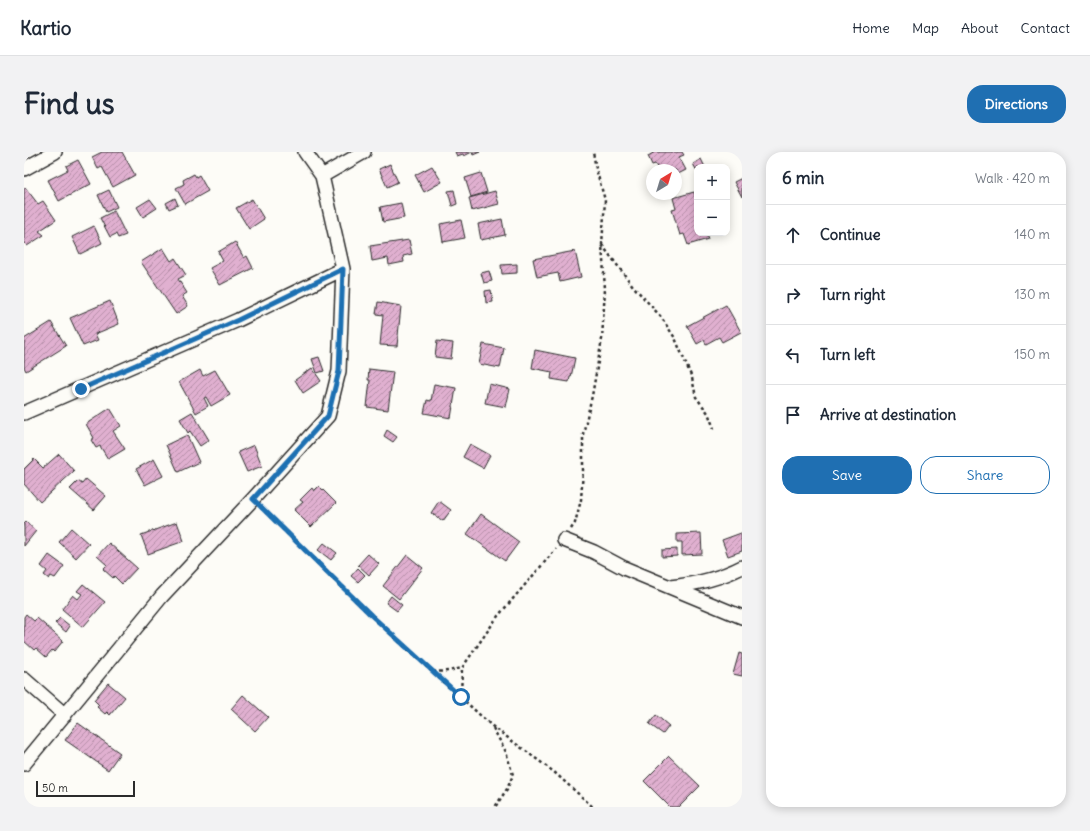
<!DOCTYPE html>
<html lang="en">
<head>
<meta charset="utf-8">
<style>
  :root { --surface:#fff; --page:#f2f2f3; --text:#1f2937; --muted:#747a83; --line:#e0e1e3; --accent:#1f6fb2 }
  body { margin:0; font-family:Delius,sans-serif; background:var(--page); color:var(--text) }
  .controls { position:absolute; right:12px; top:12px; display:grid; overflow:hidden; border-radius:8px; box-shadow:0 2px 10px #0003 }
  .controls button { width:36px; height:36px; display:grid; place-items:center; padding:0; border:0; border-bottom:1px solid var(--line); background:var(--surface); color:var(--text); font:20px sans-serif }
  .compass { position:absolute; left:622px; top:12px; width:36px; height:36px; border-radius:50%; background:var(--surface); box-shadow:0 2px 10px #0003; rotate:38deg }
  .scale { position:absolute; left:12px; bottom:10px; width:99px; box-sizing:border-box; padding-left:4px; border:2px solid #2b2b2b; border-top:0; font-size:11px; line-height:14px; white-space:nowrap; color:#2b2b2b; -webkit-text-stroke:3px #fdfcf7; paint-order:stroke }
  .stop { position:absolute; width:12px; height:12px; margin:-9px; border:3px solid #1f6fb2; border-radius:50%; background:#fff }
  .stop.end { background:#1f6fb2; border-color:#fff; box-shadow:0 1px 4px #0008 }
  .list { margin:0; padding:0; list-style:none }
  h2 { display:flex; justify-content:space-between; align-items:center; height:52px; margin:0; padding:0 16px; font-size:17px }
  h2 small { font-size:13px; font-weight:400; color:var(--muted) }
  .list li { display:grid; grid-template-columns:26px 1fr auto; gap:12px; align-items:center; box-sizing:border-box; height:60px; padding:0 16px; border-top:1px solid var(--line) }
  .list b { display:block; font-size:15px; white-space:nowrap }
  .list em { font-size:13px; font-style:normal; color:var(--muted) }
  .actions { display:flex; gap:8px; padding:12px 16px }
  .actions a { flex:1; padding:9px 0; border:1px solid var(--accent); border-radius:16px; text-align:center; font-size:14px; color:var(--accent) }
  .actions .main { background:var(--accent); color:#fff }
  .icon { flex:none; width:22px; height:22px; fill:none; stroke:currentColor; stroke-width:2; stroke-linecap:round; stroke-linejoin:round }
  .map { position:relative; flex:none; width:718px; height:655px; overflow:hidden; border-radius:16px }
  header { display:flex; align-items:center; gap:24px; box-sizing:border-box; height:56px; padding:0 20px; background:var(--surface); border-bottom:1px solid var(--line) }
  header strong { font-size:19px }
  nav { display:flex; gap:22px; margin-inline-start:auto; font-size:14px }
  .intro { display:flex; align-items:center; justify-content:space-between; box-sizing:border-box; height:96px; padding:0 24px }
  h1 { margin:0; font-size:28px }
  .button { padding:10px 18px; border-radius:16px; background:var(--accent); color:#fff; font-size:14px; font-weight:700 }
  main { display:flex; gap:24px; padding:0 24px }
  aside { flex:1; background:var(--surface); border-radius:16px; box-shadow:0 2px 10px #0003 }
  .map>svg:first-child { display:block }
  .building { fill:url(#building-hatch); stroke:#2b2b2b }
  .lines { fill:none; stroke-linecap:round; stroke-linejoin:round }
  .minor-casing { stroke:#2b2b2b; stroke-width:16 }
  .path { stroke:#2b2b2b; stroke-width:2.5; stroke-dasharray:3 3; stroke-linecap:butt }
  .minor { stroke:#fdfcf7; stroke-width:13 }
  .route { stroke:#1f6fb2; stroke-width:5 }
</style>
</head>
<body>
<header>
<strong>Kartio</strong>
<nav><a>Home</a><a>Map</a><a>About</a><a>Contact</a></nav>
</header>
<div class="intro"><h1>Find us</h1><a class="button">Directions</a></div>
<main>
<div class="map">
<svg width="718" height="655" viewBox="0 0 718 655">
  <defs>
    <pattern id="building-hatch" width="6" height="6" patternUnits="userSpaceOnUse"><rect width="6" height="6" fill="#e0b0d0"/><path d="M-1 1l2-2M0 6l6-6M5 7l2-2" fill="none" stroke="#b68fa9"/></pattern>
  </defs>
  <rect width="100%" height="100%" fill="#fdfcf7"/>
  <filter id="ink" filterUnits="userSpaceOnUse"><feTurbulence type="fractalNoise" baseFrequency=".025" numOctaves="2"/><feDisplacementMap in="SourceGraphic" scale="8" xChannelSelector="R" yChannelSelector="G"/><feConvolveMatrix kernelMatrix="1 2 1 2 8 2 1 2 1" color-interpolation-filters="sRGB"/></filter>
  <g filter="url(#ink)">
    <path class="building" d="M78,0H98L111,23L89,35L78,15L74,17L68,5Z
      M431,0H456L449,3L448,0L440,4L439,2L433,4Z
      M631,0H658L660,3L655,5L662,18L652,23V18H633L634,17L631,12L628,13L624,4Z
      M677,7L681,15H673V19L669,12Z
      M54,8L67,32L35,49L24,28L44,18L42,14Z
      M366,12L374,30L363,35L355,17Z
      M408,14L418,30L400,40L391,23Z
      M457,21L463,40L447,45L441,26Z
      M170,22L172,25L175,23L184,39L161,52L152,36L160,32L159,28Z
      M718,26V45L710,30Z
      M1,35L14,52L19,49L32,68L15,79L20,83L3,94L0,91V36Z
      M85,38L93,55L82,60L74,43Z
      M430,38L433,52L428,54L424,39Z
      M471,39L475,52L448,59L445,46Z
      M670,40L673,51V81H682L684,87L664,93L660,82L656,83L648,58L652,57L649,46Z
      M151,46L154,53L145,57L142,51Z
      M126,47L133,56L119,65L113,55Z
      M228,47L240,67L225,77L212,56Z
      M377,51L380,66L359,70L356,55Z
      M90,59L102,83L94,86L92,82L86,85L76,66Z
      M478,67L481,83L457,88L454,72Z
      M437,68L441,86L419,90L416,72Z
      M70,74L78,91L56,102L48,85Z
      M385,88L388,102L379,104L380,110L365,113L364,106L348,109L346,94Z
      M211,90L220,106L223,104L229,116L196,133L186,116L199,109L194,100Z
      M139,96L147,109L151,106L162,123L154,127L163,141L158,144L164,154L152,162L117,110Z
      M551,99L557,125L536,130L534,121L513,125L509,107Z
      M493,112V121L478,122L477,113Z
      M465,119L468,129L460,131L457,121Z
      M467,138L469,150L462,151L461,139Z
      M86,149L95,172L71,182L74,188L59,194L46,166Z
      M354,150L377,154L373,194L356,193L359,163L352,162Z
      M702,153L717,180L698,190L695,185L682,192L680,188L673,192L663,174Z
      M27,170L42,194L2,219L0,215V187Z
      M413,189L429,191L427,207L411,205Z
      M459,192L480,196L476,216L455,212Z
      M511,198L551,206L547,225H546L545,230L527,227L528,220L508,216Z
      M295,205L300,219L293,221L288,207Z
      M288,216L297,229L279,241L271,228Z
      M345,217L369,220L364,258L343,255L346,228H344Z
      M176,218L179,224L191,218L206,243L187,254L182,245L180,246L184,254L172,261L155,230Z
      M410,232L432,236L427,266L400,261L403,248L407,249Z
      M465,232L486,237L482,255L461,251Z
      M86,256L97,274L89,279L101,297L84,307L76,294L72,296L67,288L70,286L62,272Z
      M168,260L185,288L176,294L166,279L164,281L156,267Z
      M363,278L373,285L369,290L360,284Z
      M163,283L175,310L154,320L142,293Z
      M446,292L466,303L459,316L439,305Z
      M230,293L238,314L223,320L214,300Z
      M35,302L50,319L16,350L0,332V317L10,307L19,316Z
      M130,307L139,324L121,333L112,317Z
      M62,327L82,344L70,358L46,337L54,329L58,332Z
      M295,334L312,351L287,375L270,358L279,350L276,348L288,336L290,339Z
      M415,349L427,358L419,369L407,361Z
      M457,362L495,390L481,409L443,382Z
      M2,370L12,379L0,394V372Z
      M153,370L160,389L124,402L117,383Z
      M47,376L65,392L52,406L35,390Z
      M677,381L678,402L658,403V390H653V382Z
      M717,381L718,399L704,404L698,388Z
      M85,391L113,416L98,432L90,424L89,426L79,417L83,413L73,404Z
      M300,391L313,401L307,408L294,398Z
      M653,397V404L638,405V398Z
      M344,402L355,412L345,423L334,413Z
      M25,403L40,414L31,426L27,424L25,427L20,423L23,419L17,414Z
      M383,403L399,416L375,447L359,434Z
      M334,416L341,423L334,430L327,424Z
      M59,432L81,450L59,475L38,457L49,443L54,447L58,442L53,439Z
      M367,444L378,453L373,459L362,451Z
      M2,462L10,469L13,466L39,489L30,500L28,498L22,505L12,496L10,498L0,489V465Z
      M36,466L46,474L42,480L31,471Z
      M715,501L718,502V524L709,522Z
      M84,531L101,545L86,563L83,560L81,562L73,555L75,553L70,548Z
      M219,543L244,565L231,579L207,557Z
      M632,563L645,574L639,582L625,572Z
      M54,571L96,601L84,618L41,588Z
      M645,604L676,634L655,655H646L620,629Z"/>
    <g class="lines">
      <g class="minor-casing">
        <path id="minor" d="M0,17L31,0
          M298,24L340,0
          M0,261L214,168L319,117
          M540,388L570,400L600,416L718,465
          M646,435C672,432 695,427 718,415
          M0,527L41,563
          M0,612L138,444L229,347L304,264L315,219L319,117L298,24L281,0"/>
      </g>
      <path class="path" d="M578,93L609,134L637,165L651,186L668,226L672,245L684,261L691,279
        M237,355L348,464L468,574L530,620L569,655
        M547,377L551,371L557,348L559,318V282L568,244L578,187L581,137L578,93L581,48L572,17L569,0
        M409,520L424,519L438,516
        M437,545L438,516L474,464L532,397
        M469,576L482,600L489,623L483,637L471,655"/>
      <use href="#minor" class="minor"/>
    </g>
  </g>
  <g class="lines" filter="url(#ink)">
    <path class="route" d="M57,237L214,168L319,117L315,219L304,264L229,347L348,464L437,545"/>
  </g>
</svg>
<div class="controls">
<button>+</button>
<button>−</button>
</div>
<svg class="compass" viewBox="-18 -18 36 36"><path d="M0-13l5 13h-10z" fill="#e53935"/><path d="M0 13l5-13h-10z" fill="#747a83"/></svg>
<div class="scale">50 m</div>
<div class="stop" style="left:437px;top:545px"></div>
<div class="stop end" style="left:57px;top:237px"></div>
</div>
<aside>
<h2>6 min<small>Walk · 420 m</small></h2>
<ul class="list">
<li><svg class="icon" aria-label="ahead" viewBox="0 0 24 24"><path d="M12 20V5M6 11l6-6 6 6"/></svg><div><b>Continue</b></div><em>140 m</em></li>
<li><svg class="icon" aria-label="right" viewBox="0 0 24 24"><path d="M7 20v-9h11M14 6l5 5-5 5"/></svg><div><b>Turn right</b></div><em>130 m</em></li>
<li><svg class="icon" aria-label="left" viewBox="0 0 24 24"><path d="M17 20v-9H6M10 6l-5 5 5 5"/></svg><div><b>Turn left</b></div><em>150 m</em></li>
<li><svg class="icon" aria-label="arrive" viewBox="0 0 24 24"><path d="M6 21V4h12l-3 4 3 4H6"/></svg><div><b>Arrive at destination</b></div></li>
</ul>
<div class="actions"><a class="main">Save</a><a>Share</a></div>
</aside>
</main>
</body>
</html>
